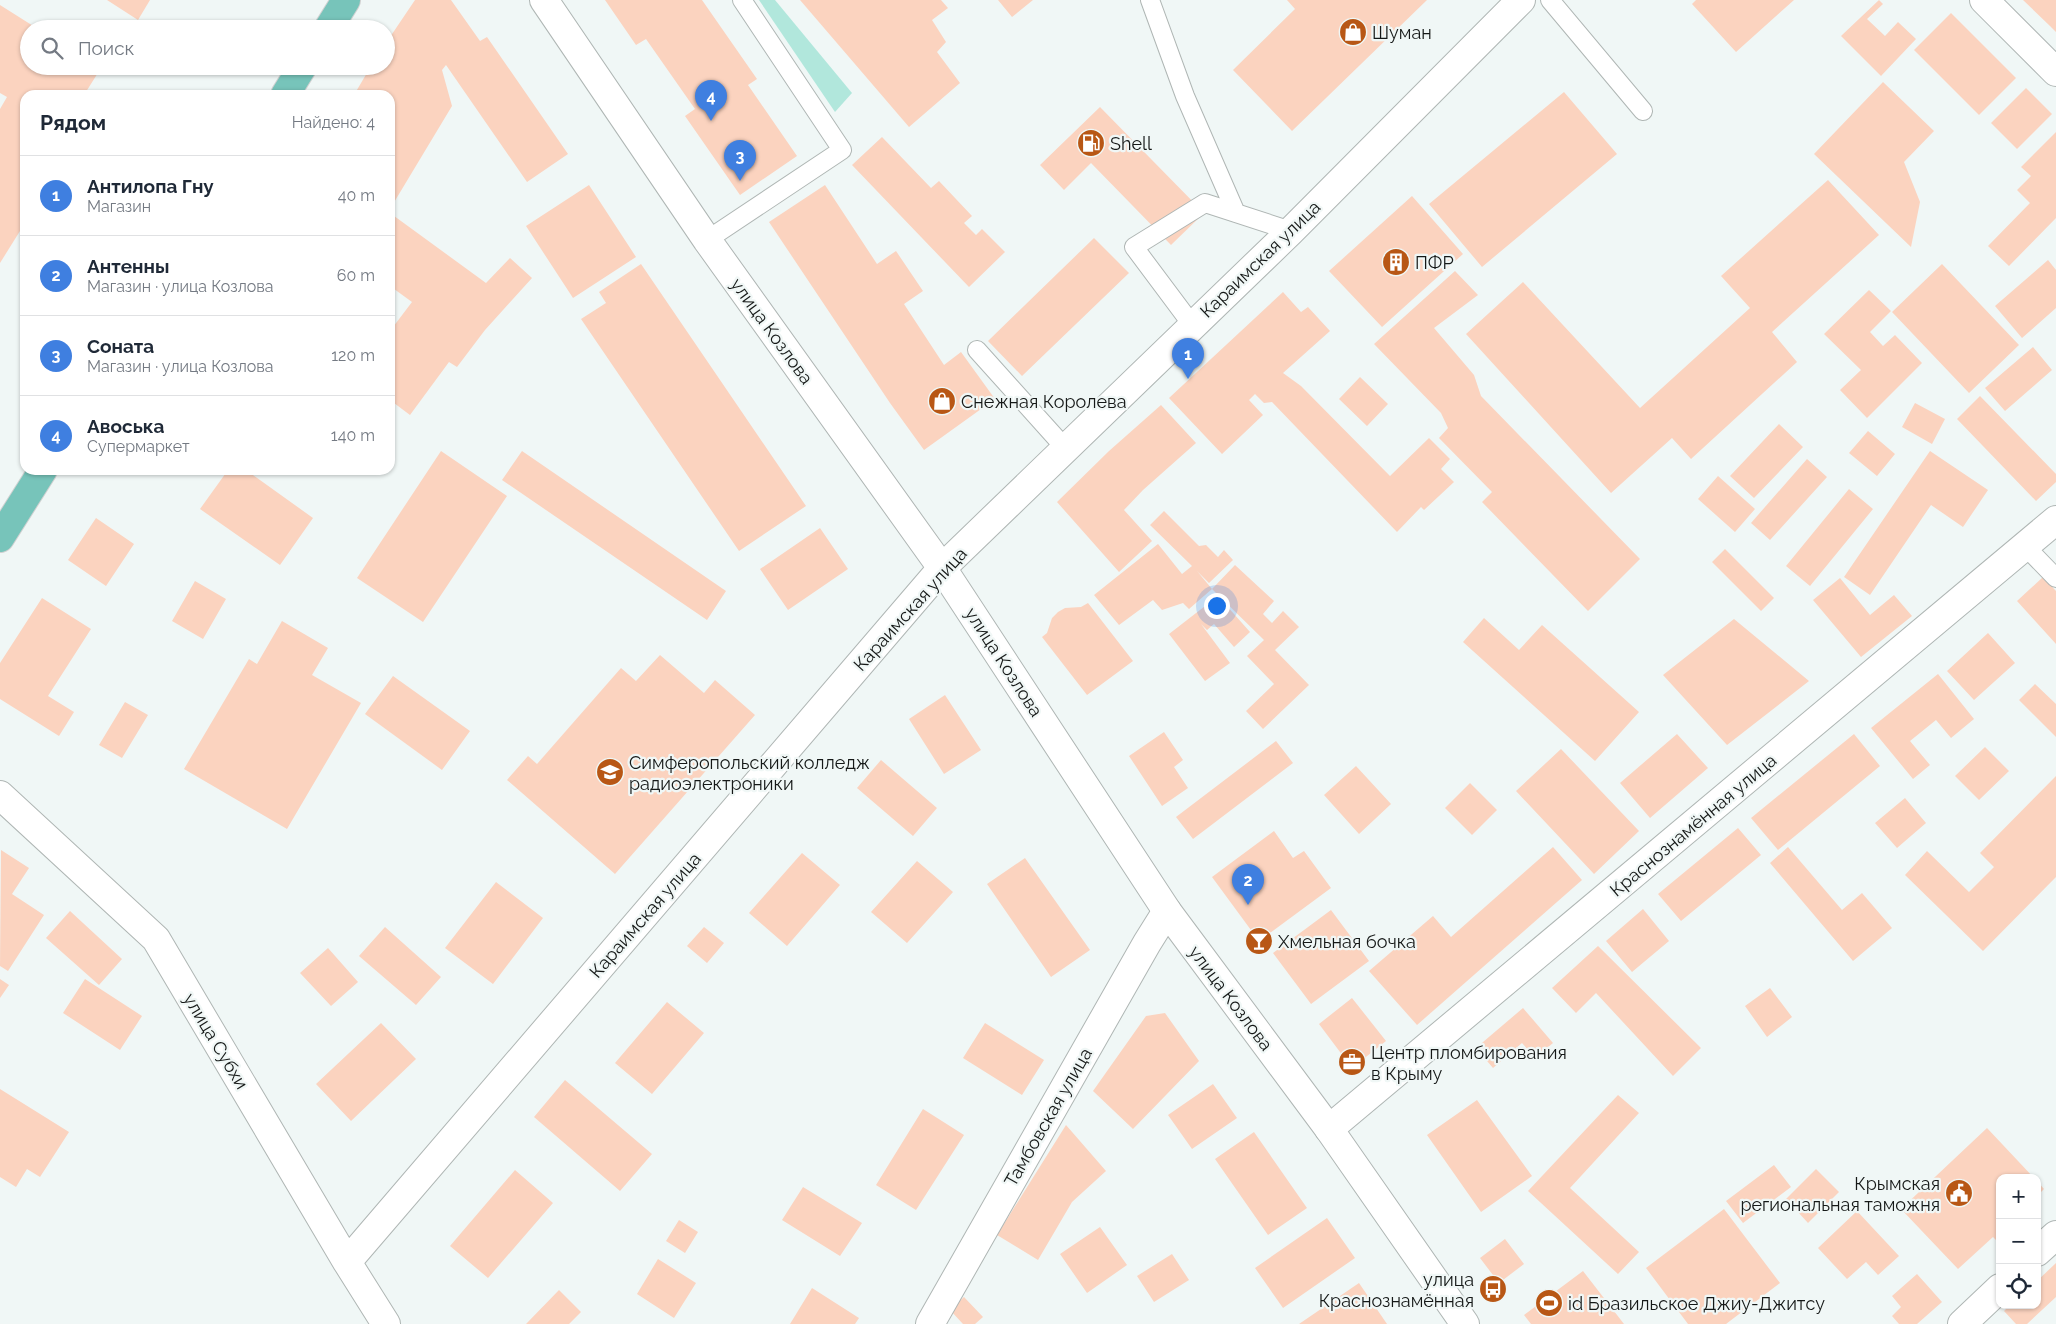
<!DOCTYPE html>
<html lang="ru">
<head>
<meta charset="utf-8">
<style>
  :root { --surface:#fff; --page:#f2f2f3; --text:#1f2937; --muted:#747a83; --line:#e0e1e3; --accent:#b85715 }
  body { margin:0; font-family:Raleway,sans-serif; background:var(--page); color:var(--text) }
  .controls { position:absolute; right:15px; bottom:15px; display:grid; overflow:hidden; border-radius:10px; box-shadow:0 1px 4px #0004 }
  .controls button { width:45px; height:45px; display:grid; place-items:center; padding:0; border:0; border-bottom:1px solid var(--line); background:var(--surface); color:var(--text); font:25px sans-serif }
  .you { position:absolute; left:1216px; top:605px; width:18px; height:18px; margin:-12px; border:4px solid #fff; border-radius:50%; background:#1a73e8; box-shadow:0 0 0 8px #1a73e833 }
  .badge { display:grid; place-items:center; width:32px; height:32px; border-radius:50%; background:var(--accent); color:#fff; font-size:16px; font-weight:700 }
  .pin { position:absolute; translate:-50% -41px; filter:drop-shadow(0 1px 2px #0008) }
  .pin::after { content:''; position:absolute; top:26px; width:18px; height:15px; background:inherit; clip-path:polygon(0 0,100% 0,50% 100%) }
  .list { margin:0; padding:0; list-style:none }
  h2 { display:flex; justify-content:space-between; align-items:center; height:65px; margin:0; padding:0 20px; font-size:21px }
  h2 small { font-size:16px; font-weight:400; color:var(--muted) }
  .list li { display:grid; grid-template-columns:32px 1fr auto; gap:15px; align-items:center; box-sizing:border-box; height:80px; padding:0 20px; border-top:1px solid var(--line) }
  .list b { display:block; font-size:19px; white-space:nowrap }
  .list p { margin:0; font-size:16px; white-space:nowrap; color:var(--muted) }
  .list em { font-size:16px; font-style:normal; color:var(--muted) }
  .icon { flex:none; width:28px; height:28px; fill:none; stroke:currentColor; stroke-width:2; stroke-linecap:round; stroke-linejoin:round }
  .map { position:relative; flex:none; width:2056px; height:1324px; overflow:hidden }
  .search { position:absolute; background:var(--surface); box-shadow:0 1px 4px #0004; left:20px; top:20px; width:375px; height:55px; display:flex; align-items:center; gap:12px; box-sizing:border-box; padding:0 18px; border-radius:28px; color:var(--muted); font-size:19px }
  .panel { position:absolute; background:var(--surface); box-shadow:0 1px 4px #0004; left:20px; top:90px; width:375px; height:385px; border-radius:15px }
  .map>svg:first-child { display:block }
  .green { fill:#b1e7dc }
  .building { fill:#fbd3bf }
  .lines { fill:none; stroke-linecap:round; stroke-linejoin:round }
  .service-casing { stroke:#afb6b4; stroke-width:20 }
  .minor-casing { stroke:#afb6b4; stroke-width:30 }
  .secondary-casing { stroke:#afb6b4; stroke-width:30 }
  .primary-casing { stroke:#d0d1d1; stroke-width:30 }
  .service { stroke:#fff; stroke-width:18 }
  .minor { stroke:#fff; stroke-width:28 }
  .secondary { stroke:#fff; stroke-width:28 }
  .primary { stroke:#77c4ba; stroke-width:28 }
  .labels { text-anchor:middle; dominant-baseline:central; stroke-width:4.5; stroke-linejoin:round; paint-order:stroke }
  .poi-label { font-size:18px; fill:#151817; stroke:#f0f7f6; text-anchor:start }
  .street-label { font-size:18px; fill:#151817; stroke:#f0f7f6 }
</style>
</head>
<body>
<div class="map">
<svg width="2056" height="1324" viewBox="0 0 2056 1324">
  <rect width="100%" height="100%" fill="#f0f7f6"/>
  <path class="green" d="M759,0H775L852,93L835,112Z"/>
  <path class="building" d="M107,0H150L138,20Z
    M415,0H451L480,41L487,37L568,154L527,182L446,65L442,70L452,106L390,209V95H354L371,66H386V43Z
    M605,0H702L757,79L748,85L797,156L740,195L685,116L695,109L646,39L636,45Z
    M800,0H941L948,8L932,20L946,42L937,52L960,83L909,127Z
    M998,0H1033L1012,17Z
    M1287,0H1427L1292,131L1233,70L1295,9Z
    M1696,0H1794L1736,52L1692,4Z
    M1879,0L1883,4L1867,19L1885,36L1898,22L1916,39L1881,76L1841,36Z
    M2023,0H2056V32L2050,26Z
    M0,5L38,29H29V66H97L101,68L84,95H25V223L0,263V109L7,97L0,93Z
    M1951,13L2016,78L1979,115L1914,50Z
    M1883,82L1934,131L1904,162L1920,202L1911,247L1814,154Z
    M2026,88L2052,114L2017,149L1991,123Z
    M1564,92L1617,154L1482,267L1429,204Z
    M1100,107L1204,213L1171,245L1091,163L1064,190L1040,165Z
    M2056,132V218L2009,266L1988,246L2030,203L2017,190L2031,176L2021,167Z
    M882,137L931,188L939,181L972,216L964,223L976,235L982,229L1005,252L969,287L852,165Z
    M1828,180L1879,235L1772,332L1797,362L1691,459L1672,438L1611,493L1466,334L1523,282L1640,408L1750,308L1721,276Z
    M589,185L636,257L573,298L526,226Z
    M825,185L877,264L896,251L923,291L904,304L944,365L961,352L995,399L924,450L890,403L769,222Z
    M1412,196L1463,254L1382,327L1329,271Z
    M390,213L486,283L510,258L532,278L485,330L457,367L449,362L410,415L390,400V331L412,302L390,286Z
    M1094,238L1129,273L1022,376L988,341Z
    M2048,260L2056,270V308L2022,338L1995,306Z
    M641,264L806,506L739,551L581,319L606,303L599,292Z
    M1942,264L2019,345L1969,393L1892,312Z
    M1455,271L1478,295L1434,328L1474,375L1481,396L1640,559L1588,611L1482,502L1492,492L1439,438L1448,428L1441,413L1374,344Z
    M1869,290L1891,311L1870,332L1883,346L1895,335L1922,363L1867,418L1840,390L1861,370L1824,334Z
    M1283,292L1301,312L1308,307L1330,331L1283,373L1301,386L1390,476L1429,438L1450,459L1441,469L1454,482L1424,510L1421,507L1397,532L1272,402L1264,403L1255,394L1249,400L1263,415L1222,454L1169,398Z
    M2033,347L2052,370L2005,411L1985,388Z
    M1360,377L1388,404L1367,426L1339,399Z
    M1980,396L2056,474V482L2036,501L1957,419Z
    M1915,403L1945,419L1932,444L1902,427Z
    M1161,405L1196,443L1143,490L1124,510L1152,541L1119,572L1057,502L1109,451Z
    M1779,424L1803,447L1754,498L1730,476Z
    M1868,431L1895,454L1877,476L1849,453Z
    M441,451L507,496L423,622L357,578Z
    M522,451L726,591L707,620L502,480Z
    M1930,451L1988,490L1963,527L1931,505L1870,595L1844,577Z
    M1807,459L1827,477L1770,540L1751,523Z
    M228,470H246L313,518L280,565L200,509Z
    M1718,476L1755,509L1735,532L1698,499Z
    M1849,489L1873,509L1810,586L1786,566Z
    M1164,511L1199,546L1206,545L1218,557L1224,550L1233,560L1209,583L1197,571L1212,589L1189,609L1183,603L1162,610L1153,600L1119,625L1094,595L1158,544L1182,574L1192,566L1150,525Z
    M96,518L134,544L106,586L68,560Z
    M820,528L848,569L788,610L760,569Z
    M1725,549L1774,598L1761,611L1712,562Z
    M1235,565L1274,601L1263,614L1272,623L1283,611L1299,627L1275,650L1309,685L1263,729L1246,711L1274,684L1247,656L1264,640L1212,589Z
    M2043,577L2056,591V644L2017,601Z
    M1840,578L1870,615L1894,595L1912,616L1861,657L1813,600Z
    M195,581L226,599L203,639L172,621Z
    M1218,596L1250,632L1234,647L1214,624L1207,630L1201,624L1230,663L1205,681L1169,634Z
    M42,598L91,629L48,696L74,712L59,736L0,699V663Z
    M1088,603L1133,661L1087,695L1042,637L1047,633L1052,618L1058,612L1065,608L1081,607Z
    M1484,618L1519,650L1542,625L1639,712L1595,761L1463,642Z
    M1734,619L1809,681L1727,745L1663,675Z
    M282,621L328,648L312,675L361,703L287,829L184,769L249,659L257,664Z
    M1988,633L2015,663L1974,700L1947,671Z
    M660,655L704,693L715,680L755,715L615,874L507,780L528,756L537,764L621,668L636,681Z
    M1938,674L1974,719L1951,738L1936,720L1910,741L1930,765L1913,779L1871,728Z
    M393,676L470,731L442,770L365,714Z
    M2035,684L2056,704V737L2019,700Z
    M945,695L981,750L944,774L909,719Z
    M125,702L148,715L122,758L99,745Z
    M1164,732L1183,760L1174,767L1188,788L1162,806L1129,756Z
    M1677,734L1708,768L1650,818L1620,783Z
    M1854,734L1880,766L1778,850L1751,818Z
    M1276,741L1293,763L1193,839L1176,817Z
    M1985,747L2009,771L1979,800L1955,776Z
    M1561,749L1639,831L1594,874L1516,791Z
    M881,760L937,808L913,836L857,788Z
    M1356,766L1391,804L1359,834L1324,795Z
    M2056,776V877L1983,951L1905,875L1927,851L1969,892L1994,867L1980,853Z
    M1470,783L1497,810L1472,835L1445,808Z
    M1905,798L1926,823L1897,848L1875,823Z
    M1738,828L1761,855L1681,921L1658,894Z
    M1274,831L1293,858L1304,851L1331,888L1259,941L1212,877Z
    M1553,847L1582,880L1417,1025L1369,971L1433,916L1451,937Z
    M1788,847L1842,910L1862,893L1892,928L1853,961L1770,863Z
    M1,850L29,868L12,894L44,915L8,971L0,966Z
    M802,853L840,885L787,946L749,913Z
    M1025,858L1090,950L1051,977L987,884Z
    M917,861L953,892L907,943L871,912Z
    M496,882L543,918L493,984L445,948Z
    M1643,909L1669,941L1632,972L1606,941Z
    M1331,910L1369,961L1311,1004L1273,953Z
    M70,911L122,959L99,985L46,938Z
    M385,927L441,977L416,1005L359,956Z
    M704,927L724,943L707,963L687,946Z
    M1598,946L1701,1048L1673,1076L1596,993L1576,1013L1552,988Z
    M328,948L358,982L331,1006L300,973Z
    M0,979L9,985L0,998Z
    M85,979L142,1016L120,1050L63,1013Z
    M1770,988L1792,1017L1767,1037L1745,1006Z
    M1352,998L1386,1041L1352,1068L1319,1024Z
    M667,1002L704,1033L652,1094L615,1063Z
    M1523,1008L1553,1043L1535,1058L1522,1043L1493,1068L1476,1048Z
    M1165,1013L1199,1061L1133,1129L1093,1091L1146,1016Z
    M381,1023L416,1059L351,1121L316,1084Z
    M985,1023L1044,1060L1022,1095L963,1058Z
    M565,1080L652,1154L620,1191L534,1117Z
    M1213,1084L1237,1118L1192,1149L1168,1115Z
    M0,1089L69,1132L40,1177L27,1169L16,1187L0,1177Z
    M1618,1095L1639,1113L1570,1188L1639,1252L1618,1274L1528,1191Z
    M1477,1100L1532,1176L1481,1212L1427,1135Z
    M923,1109L964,1135L916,1210L876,1185Z
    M1066,1125L1106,1171L1072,1202L1038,1260L997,1235Z
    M1987,1128L2034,1178H2000V1244L1993,1237L1958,1269L1901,1209Z
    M1254,1132L1307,1208L1268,1235L1215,1159Z
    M1774,1165L1791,1187L1743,1223L1726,1201Z
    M1816,1169L1839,1192L1808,1223L1786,1199Z
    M515,1170L553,1203L488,1278L450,1246Z
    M2037,1181L2044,1189L2037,1196Z
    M803,1187L862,1223L840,1256L782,1220Z
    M1724,1209L1780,1283L1726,1324H1688L1646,1268Z
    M1857,1211L1899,1256L1878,1275L1866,1262L1847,1279L1818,1248Z
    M1327,1218L1355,1258L1283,1308L1255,1268Z
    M679,1220L698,1232L685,1253L666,1241Z
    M1100,1227L1127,1265L1087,1293L1060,1254Z
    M1505,1239L1524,1264L1499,1283L1480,1258Z
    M1172,1254L1189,1280L1154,1302L1137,1276Z
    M658,1259L696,1283L674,1318L637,1294Z
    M2056,1263V1297L2027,1324H2016L2004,1311L2010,1305H2037V1281Z
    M1583,1271L1624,1324H1531L1524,1315Z
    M1917,1274L1942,1302L1917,1324H1899L1892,1316L1901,1307L1892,1296Z
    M1359,1283L1387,1324H1299Z
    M812,1288L859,1318L855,1324H790Z
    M559,1290L581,1312L569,1324H526Z
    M964,1297L983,1317L975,1324H963L950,1310Z"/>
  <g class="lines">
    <g class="service-casing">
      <path id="service" d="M1150,0L1185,96L1236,213
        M1550,0L1643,111
        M707,240L842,150L742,0
        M1193,326L1134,247L1205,203L1291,231
        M977,350L1066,449
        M2025,546L2056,578"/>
    </g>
    <g class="minor-casing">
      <path id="minor" d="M1984,0L2056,72
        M0,795L156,939L347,1262L386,1324
        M1329,1129L2056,520
        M2037,1252L2056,1235
        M347,1262L942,568
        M930,1324L1147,943L1167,911
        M1962,1324L2000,1288"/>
    </g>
    <g class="secondary-casing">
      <path id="secondary" d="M544,0L707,240L942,568L1167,911L1329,1129L1465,1324
        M942,568L1291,231L1521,0"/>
    </g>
    <g class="primary-casing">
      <path id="primary" d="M328,29L346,0
        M285,95L303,66
        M0,538L43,470"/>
    </g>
    <use href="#service" class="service"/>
    <use href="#minor" class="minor"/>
    <use href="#secondary" class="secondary"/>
    <use href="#primary" class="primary"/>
  </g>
  <defs>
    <g id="shop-disc" transform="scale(1.4375)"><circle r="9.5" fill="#b85715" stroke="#f0f7f6"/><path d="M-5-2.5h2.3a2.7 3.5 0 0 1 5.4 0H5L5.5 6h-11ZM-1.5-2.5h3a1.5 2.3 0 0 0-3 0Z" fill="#fff"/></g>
    <g id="fuel-disc" transform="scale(1.4375)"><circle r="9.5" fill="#b85715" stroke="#f0f7f6"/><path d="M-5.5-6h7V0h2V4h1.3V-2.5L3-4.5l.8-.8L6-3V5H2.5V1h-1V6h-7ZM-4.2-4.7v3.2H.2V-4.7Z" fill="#fff"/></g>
    <g id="building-disc" transform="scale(1.4375)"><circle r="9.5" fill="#b85715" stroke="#f0f7f6"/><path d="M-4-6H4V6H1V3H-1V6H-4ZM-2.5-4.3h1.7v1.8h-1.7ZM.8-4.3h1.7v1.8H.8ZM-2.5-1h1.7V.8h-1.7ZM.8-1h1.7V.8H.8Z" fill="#fff"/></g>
    <g id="university-disc" transform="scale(1.4375)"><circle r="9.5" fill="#b85715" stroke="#f0f7f6"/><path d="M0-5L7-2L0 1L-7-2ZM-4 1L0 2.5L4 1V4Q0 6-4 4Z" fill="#fff"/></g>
    <g id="bar-disc" transform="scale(1.4375)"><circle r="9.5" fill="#b85715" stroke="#f0f7f6"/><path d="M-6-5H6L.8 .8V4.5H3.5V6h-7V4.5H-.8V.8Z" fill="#fff"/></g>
    <g id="office-disc" transform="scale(1.4375)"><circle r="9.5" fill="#b85715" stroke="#f0f7f6"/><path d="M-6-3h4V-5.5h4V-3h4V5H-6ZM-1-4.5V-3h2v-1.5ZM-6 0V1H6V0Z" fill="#fff"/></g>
    <g id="civic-disc" transform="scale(1.4375)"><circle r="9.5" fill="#b85715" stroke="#f0f7f6"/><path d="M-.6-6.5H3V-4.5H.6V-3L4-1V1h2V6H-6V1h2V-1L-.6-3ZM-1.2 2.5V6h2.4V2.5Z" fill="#fff"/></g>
    <g id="bus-disc" transform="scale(1.4375)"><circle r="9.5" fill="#b85715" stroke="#f0f7f6"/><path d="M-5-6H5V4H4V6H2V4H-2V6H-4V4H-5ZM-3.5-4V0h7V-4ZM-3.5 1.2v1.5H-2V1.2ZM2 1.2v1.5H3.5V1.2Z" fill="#fff"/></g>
    <g id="stadium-disc" transform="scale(1.4375)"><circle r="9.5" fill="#b85715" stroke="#f0f7f6"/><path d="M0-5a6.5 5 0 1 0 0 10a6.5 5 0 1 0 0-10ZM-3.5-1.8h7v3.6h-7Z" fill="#fff"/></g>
  </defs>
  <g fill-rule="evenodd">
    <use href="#shop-disc" x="1353" y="32"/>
    <use href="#fuel-disc" x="1091" y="143"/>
    <use href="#building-disc" x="1396" y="262"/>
    <use href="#shop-disc" x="942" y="401"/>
    <use href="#university-disc" x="610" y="772"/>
    <use href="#bar-disc" x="1259" y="941"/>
    <use href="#office-disc" x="1352" y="1062"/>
    <use href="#civic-disc" x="1959" y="1193"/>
    <use href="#bus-disc" x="1493" y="1289"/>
    <use href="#stadium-disc" x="1549" y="1303"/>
  </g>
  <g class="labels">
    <g class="poi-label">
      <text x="1372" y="32">Шуман</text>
      <text x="1110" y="143">Shell</text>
      <text x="1415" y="262">ПФР</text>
      <text x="961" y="401">Снежная Королева</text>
      <text x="629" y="762">Симферопольский колледж<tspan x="629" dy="21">радиоэлектроники</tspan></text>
      <text x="1278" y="941">Хмельная бочка</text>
      <text x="1371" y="1052">Центр пломбирования<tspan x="1371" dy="21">в Крыму</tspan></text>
      <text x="1940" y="1183" text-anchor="end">Крымская<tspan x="1940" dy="21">региональная таможня</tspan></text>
      <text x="1474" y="1279" text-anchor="end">улица<tspan x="1474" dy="21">Краснознамённая</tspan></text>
      <text x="1568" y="1303">id Бразильское Джиу-Джитсу</text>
    </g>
    <g class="street-label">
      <text transform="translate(1260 259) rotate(-44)">Караимская улица</text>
      <text transform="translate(772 331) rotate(54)">улица Козлова</text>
      <text transform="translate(910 609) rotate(-48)">Караимская улица</text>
      <text transform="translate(1004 662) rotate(57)">улица Козлова</text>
      <text transform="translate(1693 825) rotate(-40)">Краснознамённая улица</text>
      <text transform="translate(645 915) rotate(-49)">Караимская улица</text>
      <text transform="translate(1231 998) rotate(53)">улица Козлова</text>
      <text transform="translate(216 1041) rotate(59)">улица Субхи</text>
      <text transform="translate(1048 1117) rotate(-60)">Тамбовская улица</text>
    </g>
  </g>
</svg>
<div class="controls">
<button>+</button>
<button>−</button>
<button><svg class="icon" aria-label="locate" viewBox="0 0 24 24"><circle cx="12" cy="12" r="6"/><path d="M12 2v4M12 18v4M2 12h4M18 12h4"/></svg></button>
</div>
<div class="you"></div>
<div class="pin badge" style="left:1188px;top:379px;background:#3f7fe0">1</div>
<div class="pin badge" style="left:1248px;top:905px;background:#3f7fe0">2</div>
<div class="pin badge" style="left:740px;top:181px;background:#3f7fe0">3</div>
<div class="pin badge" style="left:711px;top:121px;background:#3f7fe0">4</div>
<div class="search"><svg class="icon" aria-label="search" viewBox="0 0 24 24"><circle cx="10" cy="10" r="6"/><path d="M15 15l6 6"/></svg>Поиск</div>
<section class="panel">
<h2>Рядом<small>Найдено: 4</small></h2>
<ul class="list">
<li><span class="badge" style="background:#3f7fe0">1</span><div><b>Антилопа Гну</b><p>Магазин</p></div><em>40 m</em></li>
<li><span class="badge" style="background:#3f7fe0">2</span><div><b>Антенны</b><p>Магазин · улица Козлова</p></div><em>60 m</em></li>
<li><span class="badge" style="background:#3f7fe0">3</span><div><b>Соната</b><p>Магазин · улица Козлова</p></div><em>120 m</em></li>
<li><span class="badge" style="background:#3f7fe0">4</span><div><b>Авоська</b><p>Супермаркет</p></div><em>140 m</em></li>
</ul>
</section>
</div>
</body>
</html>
